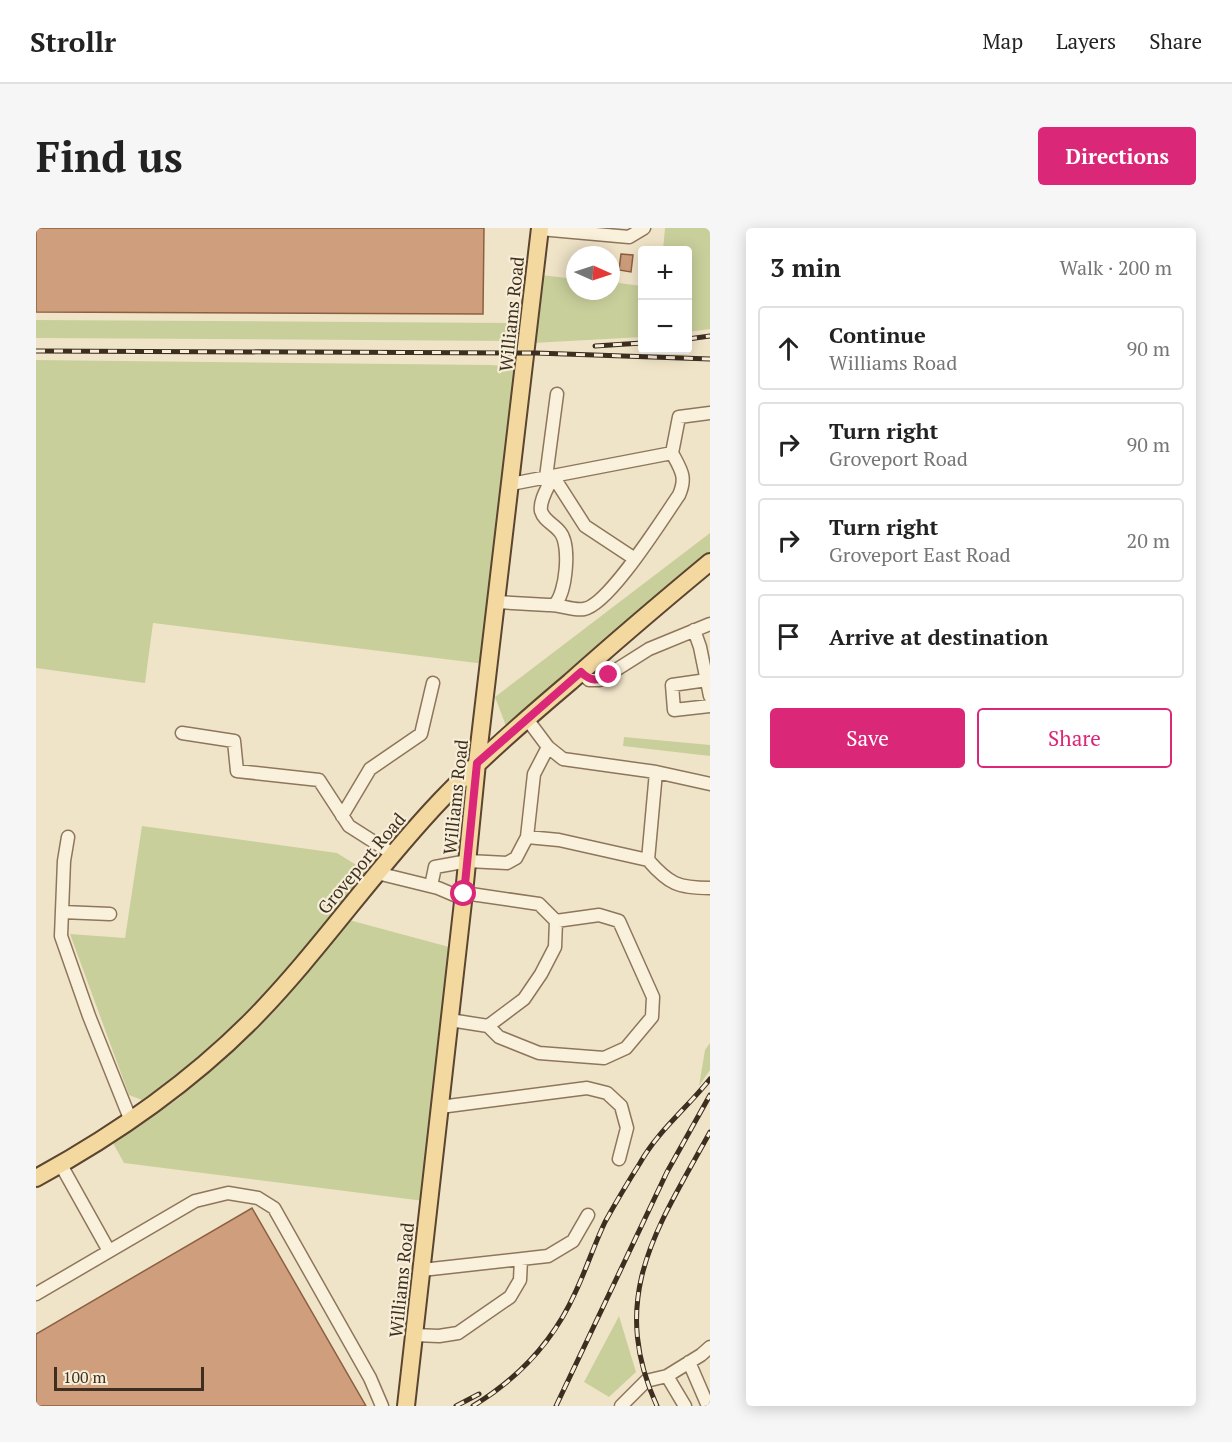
<!DOCTYPE html>
<html lang="en">
<head>
<meta charset="utf-8">
<style>
  :root { --surface:#fff; --page:#f6f6f6; --text:#222; --muted:#767676; --line:#e0e0e0; --accent:#db2777 }
  body { margin:0; font-family:"PT Serif",serif; background:var(--page); color:var(--text) }
  .controls { position:absolute; right:18px; top:18px; display:grid; overflow:hidden; border-radius:6px; box-shadow:0 3px 15px #0003 }
  .controls button { width:54px; height:54px; display:grid; place-items:center; padding:0; border:0; border-bottom:2px solid var(--line); background:var(--surface); color:var(--text); font:30px sans-serif }
  .compass { position:absolute; left:530px; top:18px; width:54px; height:54px; border-radius:50%; background:var(--surface); box-shadow:0 3px 15px #0003; rotate:93deg }
  .scale { position:absolute; left:18px; bottom:15px; width:150px; box-sizing:border-box; padding-left:6px; border:3px solid #3d2e20; border-top:0; font-size:16px; line-height:21px; white-space:nowrap; color:#3d2e20; -webkit-text-stroke:4px #f7eed8; paint-order:stroke }
  .stop { position:absolute; width:18px; height:18px; margin:-14px; border:4px solid #db2777; border-radius:50%; background:#fff }
  .stop.end { background:#db2777; border-color:#fff; box-shadow:0 2px 6px #0008 }
  .list { margin:0; padding:0; list-style:none }
  h2 { display:flex; justify-content:space-between; align-items:center; height:78px; margin:0; padding:0 24px; font-size:26px }
  h2 small { font-size:20px; font-weight:400; color:var(--muted) }
  .list li { display:grid; grid-template-columns:39px 1fr auto; gap:18px; align-items:center; box-sizing:border-box; height:84px; margin:0 12px 12px; padding:0 12px; border:2px solid var(--line); border-radius:6px }
  .list b { display:block; font-size:22px; white-space:nowrap }
  .list p { margin:0; font-size:20px; white-space:nowrap; color:var(--muted) }
  .list em { font-size:20px; font-style:normal; color:var(--muted) }
  .actions { display:flex; gap:12px; padding:18px 24px }
  .actions a { flex:1; padding:14px 0; border:2px solid var(--accent); border-radius:6px; text-align:center; font-size:21px; color:var(--accent) }
  .actions .main { background:var(--accent); color:#fff }
  .icon { flex:none; width:33px; height:33px; fill:none; stroke:currentColor; stroke-width:2; stroke-linecap:round; stroke-linejoin:round }
  .map { position:relative; flex:none; width:674px; height:1178px; overflow:hidden; border-radius:6px }
  header { display:flex; align-items:center; gap:36px; box-sizing:border-box; height:84px; padding:0 30px; background:var(--surface); border-bottom:2px solid var(--line) }
  header strong { font-size:28px }
  nav { display:flex; gap:33px; margin-inline-start:auto; font-size:21px }
  .intro { display:flex; align-items:center; justify-content:space-between; box-sizing:border-box; height:144px; padding:0 36px }
  h1 { margin:0; font-size:42px }
  .button { padding:15px 27px; border-radius:6px; background:var(--accent); color:#fff; font-size:21px; font-weight:700 }
  main { display:flex; gap:36px; padding:0 36px }
  aside { flex:1; background:var(--surface); border-radius:6px; box-shadow:0 3px 15px #0003 }
  .map>svg:first-child { display:block }
  .green { fill:#c9cf9b }
  .building { fill:#cf9f7d; stroke:#8d5f41; stroke-width:1.5 }
  .lines { fill:none; stroke-linecap:round; stroke-linejoin:round }
  .minor-casing { stroke:#8d765c; stroke-width:15 }
  .major-casing { stroke:#5b4430; stroke-width:20 }
  .minor { stroke:#faf1dc; stroke-width:12 }
  .major { stroke:#f3d9a0; stroke-width:16 }
  .rail-casing { stroke:#3d2e20; stroke-width:5 }
  .rail { stroke:#f7eed8; stroke-width:3; stroke-dasharray:9; stroke-linecap:butt }
  .route { stroke:#db2777; stroke-width:8 }
  .labels { text-anchor:middle; dominant-baseline:central; stroke-width:4.5; stroke-linejoin:round; paint-order:stroke }
  .street-label { font-size:18px; fill:#3d2e20; stroke:#f7eed8 }
</style>
</head>
<body>
<header>
<strong>Strollr</strong>
<nav><a>Map</a><a>Layers</a><a>Share</a></nav>
</header>
<div class="intro"><h1>Find us</h1><a class="button">Directions</a></div>
<main>
<div class="map">
<svg width="674" height="1178" viewBox="0 0 674 1178">
  <rect width="100%" height="100%" fill="#f0e4c8"/>
  <path class="green" d="M629,0H674V101L652,104V22H627Z
    M505,47L539,51V63H575V54L606,58V109L497,115Z
    M0,92L487,95L484,113L0,110Z
    M0,132L455,137L483,139L449,436L117,395L109,455L0,440Z
    M674,305V324L470,498L459,469Z
    M588,509L674,517V528L587,518Z
    M106,598L301,625L322,638L330,646C263,727 197,817 106,872L93,867L34,706L89,710Z
    M313,692L417,720L388,973L88,935L77,915L143,870L195,822Z
    M674,815V842L663,858L669,822Z
    M583,1088L600,1144L573,1169L548,1154Z"/>
  <path class="building" d="M0,0H448L447,86L0,84Z
    M585,26L597,27L595,44L583,42Z
    M216,980L330,1178H0V1106Z"/>
  <g class="lines">
    <g class="minor-casing">
      <path id="minor" d="M504,1L593,9L608,0
        M517,248C513,258 503,272 505,283C508,293 518,296 524,304C535,317 530,365 519,376
        M517,248L549,298L599,331
        M510,249L521,166
        M475,256L636,225L643,189L674,185
        M461,374L512,377C524,376 536,383 548,381C573,377 627,290 643,267C651,249 645,242 636,225
        M658,402L664,419L674,468
        M545,444L553,452H564L613,421L674,396
        M671,452L636,457L638,482L674,478
        M146,505L198,513L201,543L283,552L313,598L357,626
        M620,544L674,556
        M306,588L334,541L385,506L397,455
        M32,609L28,633L25,708L53,788L95,893
        M491,609L523,612L612,632L620,544L527,531L512,519L491,491
        M612,632C633,656 642,660 674,660
        M341,645L402,660L428,671
        M395,658L399,639L432,633L471,635L480,630L491,609L498,546L512,519
        M26,684L74,686
        M414,792L452,798L488,771L505,746L519,719L520,693L503,676L428,665
        M452,798L463,809L503,825L568,830L590,820L616,789L617,769L583,693L563,687L520,693
        M404,879L551,860L571,865L585,878L591,900L583,931
        M25,937L73,1023
        M386,1042L512,1028L537,1013L552,987
        M0,1066L159,973L192,965L222,970L238,980L334,1150L346,1178
        M378,1107L403,1108L422,1105L474,1069L484,1052L485,1031
        M653,1134L672,1178
        M631,1148L649,1178
        M585,1178L610,1153L631,1148L665,1127L674,1119"/>
    </g>
    <g class="major-casing">
      <path id="major" d="M0,950C79,907 152,856 215,793C283,724 338,642 405,572C445,530 489,492 534,454C580,413 627,373 674,334
        M370,1178L428,665L441,535L504,0"/>
    </g>
    <use href="#minor" class="minor"/>
    <use href="#major" class="major"/>
    <g class="rail-casing">
      <path id="rail" d="M652,111L674,108
        M559,118L606,115
        M0,123L500,125L674,131
        M420,1178L443,1166
        M437,1178C483,1150 517,1114 539,1065C550,1042 558,1017 569,994C580,974 592,954 604,935C622,903 651,880 674,851
        M520,1178L631,944L674,867
        M621,1178C571,1068 622,999 674,904"/>
    </g>
    <use href="#rail" class="rail"/>
  </g>
  <g class="lines">
    <path class="route" d="M428,666L441,535L545,444C555,454 561,453 573,447"/>
  </g>
  <g class="labels">
    <g class="street-label">
      <text transform="translate(475 86) rotate(-84)">Williams Road</text>
      <text transform="translate(419 569) rotate(-84)">Williams Road</text>
      <text transform="translate(325 635) rotate(-50)">Groveport Road</text>
      <text transform="translate(365 1052) rotate(-84)">Williams Road</text>
    </g>
  </g>
</svg>
<div class="controls">
<button>+</button>
<button>−</button>
</div>
<svg class="compass" viewBox="-18 -18 36 36"><path d="M0-13l5 13h-10z" fill="#e53935"/><path d="M0 13l5-13h-10z" fill="#767676"/></svg>
<div class="scale">100 m</div>
<div class="stop" style="left:428px;top:666px"></div>
<div class="stop end" style="left:573px;top:447px"></div>
</div>
<aside>
<h2>3 min<small>Walk · 200 m</small></h2>
<ul class="list">
<li><svg class="icon" aria-label="ahead" viewBox="0 0 24 24"><path d="M12 20V5M6 11l6-6 6 6"/></svg><div><b>Continue</b><p>Williams Road</p></div><em>90 m</em></li>
<li><svg class="icon" aria-label="right" viewBox="0 0 24 24"><path d="M7 20v-9h11M14 6l5 5-5 5"/></svg><div><b>Turn right</b><p>Groveport Road</p></div><em>90 m</em></li>
<li><svg class="icon" aria-label="right" viewBox="0 0 24 24"><path d="M7 20v-9h11M14 6l5 5-5 5"/></svg><div><b>Turn right</b><p>Groveport East Road</p></div><em>20 m</em></li>
<li><svg class="icon" aria-label="arrive" viewBox="0 0 24 24"><path d="M6 21V4h12l-3 4 3 4H6"/></svg><div><b>Arrive at destination</b></div></li>
</ul>
<div class="actions"><a class="main">Save</a><a>Share</a></div>
</aside>
</main>
</body>
</html>
